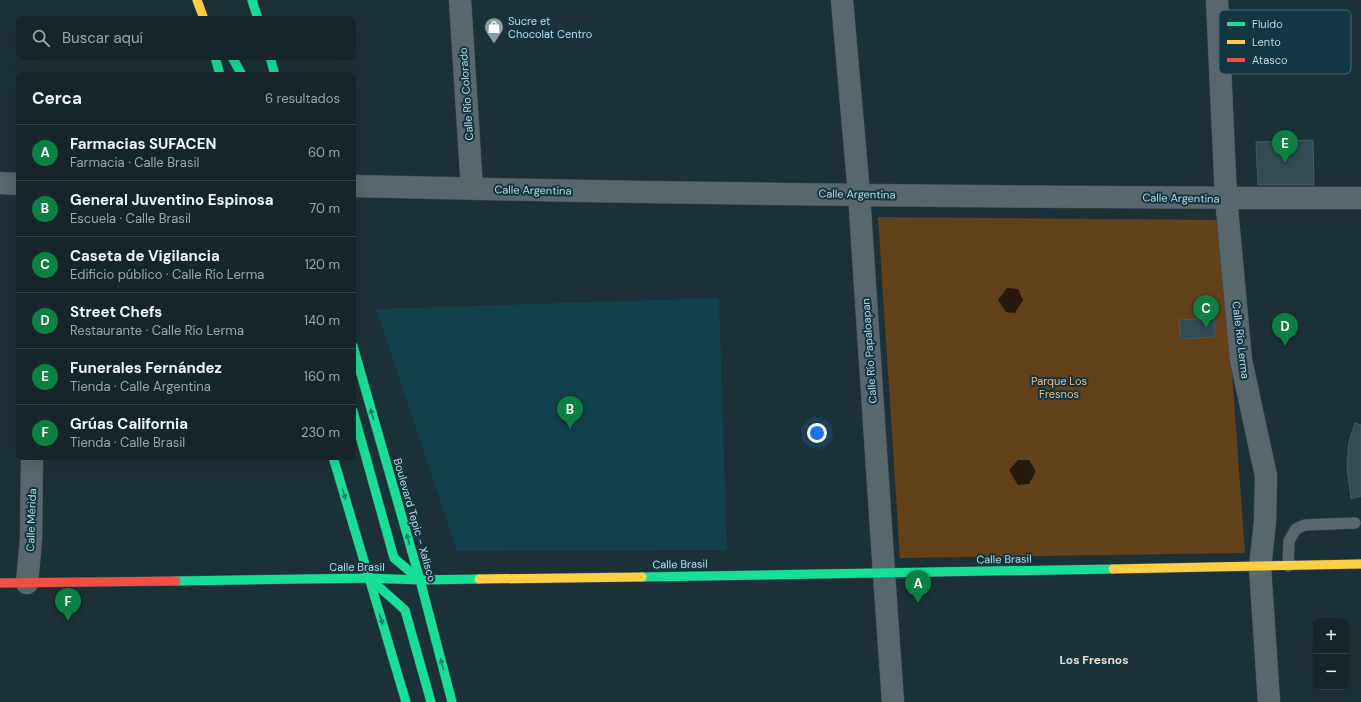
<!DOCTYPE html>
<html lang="es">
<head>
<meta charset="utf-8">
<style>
  :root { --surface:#152529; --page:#223135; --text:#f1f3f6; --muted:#9da5a8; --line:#344246; --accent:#0b8043 }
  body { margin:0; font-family:"DM Sans",sans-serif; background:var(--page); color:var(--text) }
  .controls { position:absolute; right:12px; bottom:12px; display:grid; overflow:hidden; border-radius:8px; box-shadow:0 4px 16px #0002 }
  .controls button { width:36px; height:36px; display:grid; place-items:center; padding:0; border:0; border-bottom:1px solid var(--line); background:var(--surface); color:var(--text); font:20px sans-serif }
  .you { position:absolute; left:817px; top:433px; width:14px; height:14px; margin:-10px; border:3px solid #fff; border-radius:50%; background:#1a73e8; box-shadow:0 0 0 6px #1a73e833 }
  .badge { display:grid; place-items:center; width:26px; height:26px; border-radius:50%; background:var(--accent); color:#fff; font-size:13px; font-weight:700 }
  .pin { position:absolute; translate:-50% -33px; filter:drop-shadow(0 1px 2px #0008) }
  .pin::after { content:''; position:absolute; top:21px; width:14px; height:12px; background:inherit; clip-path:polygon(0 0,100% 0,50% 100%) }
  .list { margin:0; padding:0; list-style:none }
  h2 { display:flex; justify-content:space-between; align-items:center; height:52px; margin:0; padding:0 16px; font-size:17px }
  h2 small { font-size:13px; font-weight:400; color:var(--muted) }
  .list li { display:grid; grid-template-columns:26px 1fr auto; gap:12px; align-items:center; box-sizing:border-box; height:56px; padding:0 16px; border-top:1px solid var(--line) }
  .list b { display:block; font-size:15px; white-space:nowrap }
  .list p { margin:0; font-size:13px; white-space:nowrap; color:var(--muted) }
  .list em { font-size:13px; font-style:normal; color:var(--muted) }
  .icon { flex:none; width:22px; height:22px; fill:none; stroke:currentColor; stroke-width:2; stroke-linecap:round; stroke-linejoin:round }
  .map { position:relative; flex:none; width:1361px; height:702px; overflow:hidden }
  .search { position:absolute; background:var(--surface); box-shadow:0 4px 16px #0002; left:16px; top:16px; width:340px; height:44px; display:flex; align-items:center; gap:10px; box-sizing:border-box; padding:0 14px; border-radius:8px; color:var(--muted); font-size:15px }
  .panel { position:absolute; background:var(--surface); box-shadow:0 4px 16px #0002; left:16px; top:72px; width:340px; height:388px; border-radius:8px }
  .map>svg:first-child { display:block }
  .built { fill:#12404c }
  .green { fill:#63411b }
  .water { fill:#27190b }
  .building { fill:#334c53; stroke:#495a5f }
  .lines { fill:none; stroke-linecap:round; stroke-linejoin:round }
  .lane-casing { stroke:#3e4e52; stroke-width:12 }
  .street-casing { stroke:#3e4e52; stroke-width:23 }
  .fast-casing { stroke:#3e4e52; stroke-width:10 }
  .slow-casing { stroke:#3e4e52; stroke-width:10 }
  .jam-casing { stroke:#3e4e52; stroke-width:10 }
  .lane { stroke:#58676c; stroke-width:11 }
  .street { stroke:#58676c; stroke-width:22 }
  .fast { stroke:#16e098; stroke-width:9 }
  .slow { stroke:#ffcf43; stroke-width:9 }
  .jam { stroke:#f24e42; stroke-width:9 }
  .oneway { fill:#138369 }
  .labels { text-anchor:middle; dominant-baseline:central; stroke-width:4; stroke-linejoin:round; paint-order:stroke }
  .poi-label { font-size:11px; fill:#c2d6dc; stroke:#113742; text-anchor:start }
  .street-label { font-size:11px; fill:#c2d6dc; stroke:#113742 }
  .park-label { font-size:11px; fill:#f5b87f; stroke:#113742 }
  .neighbourhood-label { font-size:12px; font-weight:bold; fill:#f6ddc7; stroke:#113742 }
  .key { fill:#113742; stroke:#466770; stroke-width:1 }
  .key-label { font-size:11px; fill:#c2d6dc }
</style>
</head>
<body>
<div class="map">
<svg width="1361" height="702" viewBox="0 0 1361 702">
  <rect width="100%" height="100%" fill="#1c3137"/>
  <path class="built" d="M719,298L727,550L457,551L376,309Z"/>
  <path class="green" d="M878,217L1221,220L1245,553L900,558Z"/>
  <path class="water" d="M1007,288L1018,289L1023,300L1015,313L1006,312L998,300Z
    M1018,460H1029L1036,471L1029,484L1018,485L1009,470Z"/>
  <path class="building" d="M1313,140L1314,185H1258L1256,142Z
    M1214,318L1215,337L1181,339L1179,320Z
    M1355,423L1361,425V496L1351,499L1347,466L1349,442Z"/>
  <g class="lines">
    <g class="lane-casing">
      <path id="lane" d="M1288,566L1289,541L1293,534L1296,529L1305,525L1355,523"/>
    </g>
    <g class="street-casing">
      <path id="street" d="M460,0L472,189
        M842,0L859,194L884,574L893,702
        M1217,0L1226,198L1241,360L1266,476L1265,522L1260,567L1269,702
        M0,183L19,184
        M353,186C689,194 1025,198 1361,198
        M27,583L31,539L32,457"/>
    </g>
    <g class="fast-casing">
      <path id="fast" d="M252,0L258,19
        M215,57L220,75
        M232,57L242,75
        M270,57L275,75
        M353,346L420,580L452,702
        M353,411L394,558L420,580
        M333,457L406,702
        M642,577L1113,569
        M369,578L405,610L431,702
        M176,581L369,578L420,580L479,579"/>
    </g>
    <g class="slow-casing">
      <path id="slow" d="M197,0L204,19
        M1113,569L1361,564
        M479,579L642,577"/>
    </g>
    <g class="jam-casing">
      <path id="jam" d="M0,583L176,581"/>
    </g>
    <use href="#lane" class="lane"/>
    <use href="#street" class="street"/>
    <use href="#fast" class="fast"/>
    <use href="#slow" class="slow"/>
    <use href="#jam" class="jam"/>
  </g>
  <defs><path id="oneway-solid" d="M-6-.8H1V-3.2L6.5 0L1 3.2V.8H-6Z"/></defs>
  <g class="oneway">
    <use href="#oneway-solid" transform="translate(372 414) rotate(-106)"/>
    <use href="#oneway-solid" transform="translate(344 494) rotate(74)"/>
    <use href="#oneway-solid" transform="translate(408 539) rotate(-106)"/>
    <use href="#oneway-solid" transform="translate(381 619) rotate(73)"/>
    <use href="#oneway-solid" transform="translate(442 664) rotate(-105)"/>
  </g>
  <defs>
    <g id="shop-pin" transform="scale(1)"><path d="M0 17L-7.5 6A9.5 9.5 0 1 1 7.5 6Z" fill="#889ca2" stroke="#113742"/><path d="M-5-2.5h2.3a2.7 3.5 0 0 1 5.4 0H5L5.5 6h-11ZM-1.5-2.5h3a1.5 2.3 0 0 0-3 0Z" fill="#fff"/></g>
  </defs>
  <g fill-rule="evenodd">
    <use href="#shop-pin" x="494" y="27"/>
  </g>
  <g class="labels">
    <g class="poi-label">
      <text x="508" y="21">Sucre et<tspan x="508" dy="13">Chocolat Centro</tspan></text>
    </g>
    <g class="street-label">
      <text transform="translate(466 94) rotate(-94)">Calle Río Colorado</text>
      <text transform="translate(533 190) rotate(1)">Calle Argentina</text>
      <text transform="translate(857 194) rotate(1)">Calle Argentina</text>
      <text transform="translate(1181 198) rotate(1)">Calle Argentina</text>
      <text transform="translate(1241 340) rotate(83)">Calle Río Lerma</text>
      <text transform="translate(869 351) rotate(-94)">Calle Río Papaloapan</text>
      <text transform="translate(31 520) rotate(-88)">Calle Mérida</text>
      <text transform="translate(415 520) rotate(74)">Boulevard Tepic - Xalisco</text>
      <text transform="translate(1004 559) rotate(-1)">Calle Brasil</text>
      <text transform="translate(680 564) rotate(-1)">Calle Brasil</text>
      <text x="357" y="567">Calle Brasil</text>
    </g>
    <g class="park-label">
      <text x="1059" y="381">Parque Los<tspan x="1059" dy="13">Fresnos</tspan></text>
    </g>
    <g class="neighbourhood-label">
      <text x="1094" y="660">Los Fresnos</text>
    </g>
  </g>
  <rect x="1219" y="10" width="132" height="64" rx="6" class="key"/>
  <rect x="1227" y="22" width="18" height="4" fill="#16e098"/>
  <rect x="1227" y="40" width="18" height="4" fill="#ffcf43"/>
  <rect x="1227" y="58" width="18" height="4" fill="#f24e42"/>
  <g class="key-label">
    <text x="1252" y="28">Fluido</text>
    <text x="1252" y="46">Lento</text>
    <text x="1252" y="64">Atasco</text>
  </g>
</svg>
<div class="controls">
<button>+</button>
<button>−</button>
</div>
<div class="you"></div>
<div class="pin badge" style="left:918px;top:603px">A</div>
<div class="pin badge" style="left:570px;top:429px">B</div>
<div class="pin badge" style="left:1206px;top:328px">C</div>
<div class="pin badge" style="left:1285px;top:346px">D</div>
<div class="pin badge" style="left:1285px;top:163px">E</div>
<div class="pin badge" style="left:68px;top:621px">F</div>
<div class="search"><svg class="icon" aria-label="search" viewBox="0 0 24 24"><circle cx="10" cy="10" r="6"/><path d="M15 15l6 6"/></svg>Buscar aquí</div>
<section class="panel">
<h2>Cerca<small>6 resultados</small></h2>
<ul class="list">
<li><span class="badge">A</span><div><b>Farmacias SUFACEN</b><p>Farmacia · Calle Brasil</p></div><em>60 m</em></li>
<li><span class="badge">B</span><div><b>General Juventino Espinosa</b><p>Escuela · Calle Brasil</p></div><em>70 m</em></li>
<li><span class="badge">C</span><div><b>Caseta de Vigilancia</b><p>Edificio público · Calle Río Lerma</p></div><em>120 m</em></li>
<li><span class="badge">D</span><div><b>Street Chefs</b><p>Restaurante · Calle Río Lerma</p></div><em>140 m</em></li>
<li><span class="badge">E</span><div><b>Funerales Fernández</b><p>Tienda · Calle Argentina</p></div><em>160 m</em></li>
<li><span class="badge">F</span><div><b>Grúas California</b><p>Tienda · Calle Brasil</p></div><em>230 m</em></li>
</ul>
</section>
</div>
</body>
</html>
